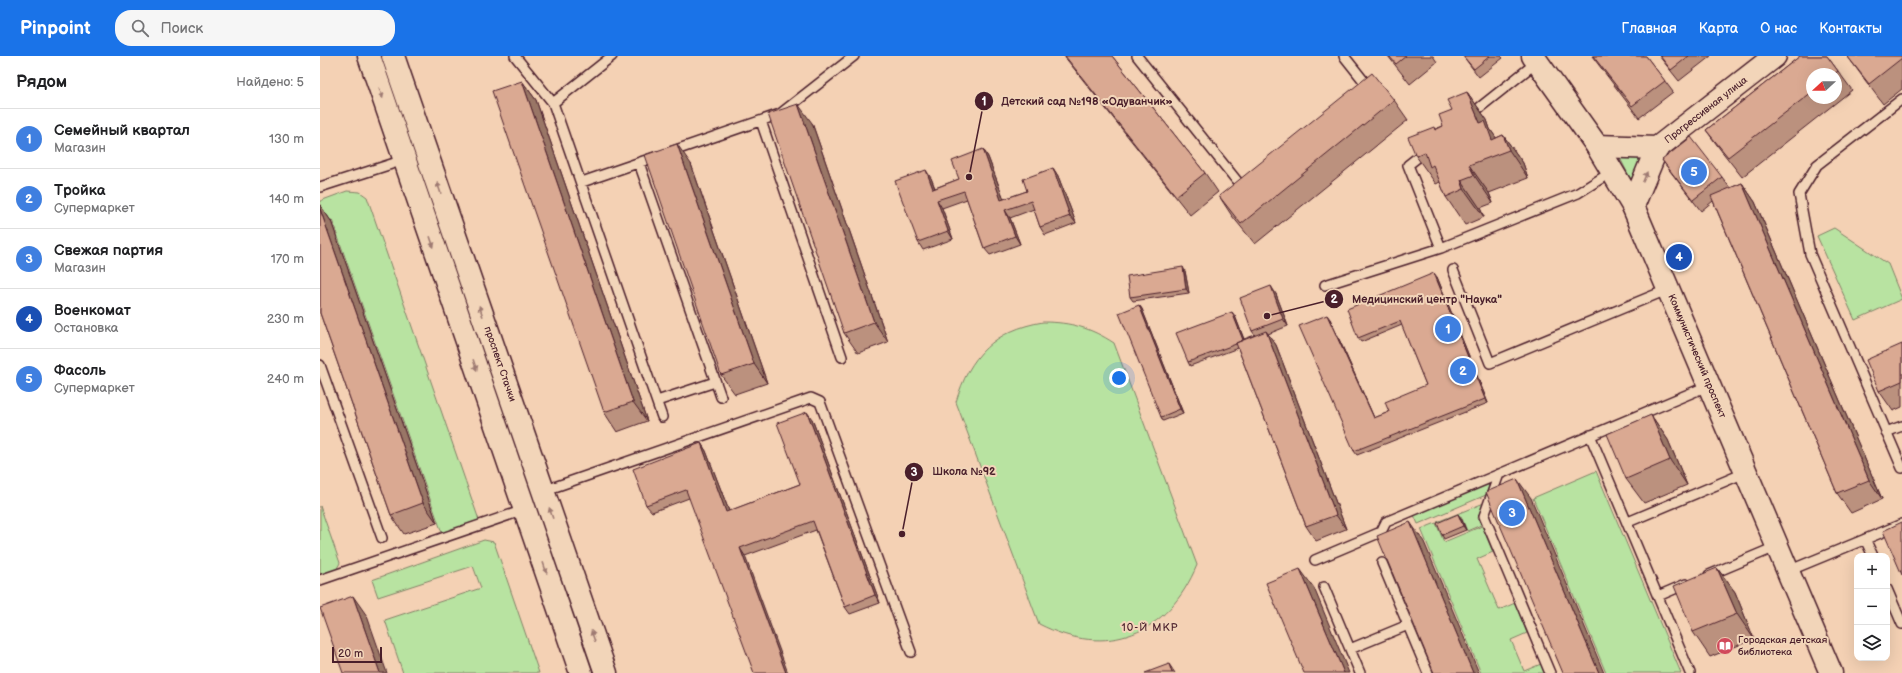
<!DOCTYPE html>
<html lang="ru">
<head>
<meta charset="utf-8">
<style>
  :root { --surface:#fff; --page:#f6f6f6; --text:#202124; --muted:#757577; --line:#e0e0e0; --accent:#1a73e8 }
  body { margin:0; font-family:"Balsamiq Sans",sans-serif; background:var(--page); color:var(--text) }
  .controls { position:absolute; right:12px; bottom:12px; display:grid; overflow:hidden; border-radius:8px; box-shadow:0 4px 16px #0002 }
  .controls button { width:36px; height:36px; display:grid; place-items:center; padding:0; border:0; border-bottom:1px solid var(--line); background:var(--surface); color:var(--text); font:20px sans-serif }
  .compass { position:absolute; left:1486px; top:12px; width:36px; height:36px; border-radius:50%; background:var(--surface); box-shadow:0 4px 16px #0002; rotate:249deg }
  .scale { position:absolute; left:12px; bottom:10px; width:50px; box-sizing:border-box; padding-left:4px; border:2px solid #4a1f2b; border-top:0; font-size:11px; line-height:14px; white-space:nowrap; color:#4a1f2b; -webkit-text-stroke:3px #f2d5b9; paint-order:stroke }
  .you { position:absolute; left:799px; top:322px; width:14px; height:14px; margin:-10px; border:3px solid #fff; border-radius:50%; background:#1a73e8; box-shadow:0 0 0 6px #1a73e833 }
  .badge { display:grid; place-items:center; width:26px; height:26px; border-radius:50%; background:var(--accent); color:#fff; font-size:13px; font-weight:700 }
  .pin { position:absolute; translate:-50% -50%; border:2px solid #fff; box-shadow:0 1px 4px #0006 }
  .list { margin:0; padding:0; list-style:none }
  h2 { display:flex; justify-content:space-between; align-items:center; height:52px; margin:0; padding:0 16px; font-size:17px }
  h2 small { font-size:13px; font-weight:400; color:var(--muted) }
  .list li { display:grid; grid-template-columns:26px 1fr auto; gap:12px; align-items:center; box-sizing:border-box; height:60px; padding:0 16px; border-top:1px solid var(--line) }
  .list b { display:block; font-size:15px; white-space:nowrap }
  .list p { margin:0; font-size:13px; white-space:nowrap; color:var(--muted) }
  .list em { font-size:13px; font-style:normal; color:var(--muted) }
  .icon { flex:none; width:22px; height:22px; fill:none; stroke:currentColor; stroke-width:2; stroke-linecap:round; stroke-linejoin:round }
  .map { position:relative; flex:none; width:1582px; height:617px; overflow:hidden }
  header { display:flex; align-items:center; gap:24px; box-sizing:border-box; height:56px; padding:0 20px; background:var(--accent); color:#fff }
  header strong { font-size:19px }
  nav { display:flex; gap:22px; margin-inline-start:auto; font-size:14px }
  .search { width:280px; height:36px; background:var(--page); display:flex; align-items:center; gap:10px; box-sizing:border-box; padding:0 14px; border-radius:16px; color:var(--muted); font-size:15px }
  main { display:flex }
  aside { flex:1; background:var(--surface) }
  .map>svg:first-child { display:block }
  .green { fill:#b8e3a1; stroke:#818166 }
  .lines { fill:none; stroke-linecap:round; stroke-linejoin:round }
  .service-casing { stroke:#4a1f2b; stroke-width:12 }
  .tertiary-casing { stroke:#4a1f2b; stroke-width:25 }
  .secondary-casing { stroke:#4a1f2b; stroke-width:25 }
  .primary-casing { stroke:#4a1f2b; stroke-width:25 }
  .service { stroke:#f2d5b9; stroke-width:9 }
  .tertiary { stroke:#f2d5b9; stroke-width:22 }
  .secondary { stroke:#f2d5b9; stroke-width:22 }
  .primary { stroke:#f2d5b9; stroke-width:22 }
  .wall { fill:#bb917e; stroke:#4a1f2b; fill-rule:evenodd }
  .shaded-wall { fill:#997666; stroke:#4a1f2b }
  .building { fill:#daa992; stroke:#4a1f2b }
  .oneway { fill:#9e7a72 }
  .labels { text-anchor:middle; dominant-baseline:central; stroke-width:4; stroke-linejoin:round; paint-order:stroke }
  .street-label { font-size:10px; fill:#4a1f2b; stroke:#f2d5b9 }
  .poi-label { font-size:10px; fill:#4a1f2b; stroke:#f2d5b9; text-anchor:start }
  .neighbourhood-label { font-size:11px; letter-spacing:1px; fill:#4a1f2b; stroke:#f2d5b9 }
  .leader { fill:none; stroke:#4a1f2b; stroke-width:1.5 }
  .callout-dot { fill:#4a1f2b; stroke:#f2d5b9; stroke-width:1.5 }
  .mark-label { font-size:12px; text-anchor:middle; font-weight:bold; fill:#fff }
  .callout-label { font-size:11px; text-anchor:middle; font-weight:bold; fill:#4a1f2b; stroke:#f2d5b9; stroke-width:4; stroke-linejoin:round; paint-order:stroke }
</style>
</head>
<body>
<header>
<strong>Pinpoint</strong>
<div class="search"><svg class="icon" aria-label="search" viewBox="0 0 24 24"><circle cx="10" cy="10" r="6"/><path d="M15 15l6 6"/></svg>Поиск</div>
<nav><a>Главная</a><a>Карта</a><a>О нас</a><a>Контакты</a></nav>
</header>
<main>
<aside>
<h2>Рядом<small>Найдено: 5</small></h2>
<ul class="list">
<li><span class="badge" style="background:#3f7fe0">1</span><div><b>Семейный квартал</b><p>Магазин</p></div><em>130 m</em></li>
<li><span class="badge" style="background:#3f7fe0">2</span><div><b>Тройка</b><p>Супермаркет</p></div><em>140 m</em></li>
<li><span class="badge" style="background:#3f7fe0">3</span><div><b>Свежая партия</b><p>Магазин</p></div><em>170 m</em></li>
<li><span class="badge" style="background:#1a4fb4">4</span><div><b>Военкомат</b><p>Остановка</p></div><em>230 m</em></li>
<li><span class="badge" style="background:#3f7fe0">5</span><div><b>Фасоль</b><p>Супермаркет</p></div><em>240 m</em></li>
</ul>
</aside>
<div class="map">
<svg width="1582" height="617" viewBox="0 0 1582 617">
  <rect width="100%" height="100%" fill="#f4d1b4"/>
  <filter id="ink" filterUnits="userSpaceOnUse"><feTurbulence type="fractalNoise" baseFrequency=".025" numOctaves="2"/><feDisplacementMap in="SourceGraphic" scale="8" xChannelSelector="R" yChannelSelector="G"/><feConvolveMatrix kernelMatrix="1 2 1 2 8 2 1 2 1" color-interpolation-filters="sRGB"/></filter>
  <g filter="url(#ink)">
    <path class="green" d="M1324,97L1315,126L1311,124L1300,102L1302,99Z
      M27,135L40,136L47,141L159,464L122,477L12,164L0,168V145Z
      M1514,172L1568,208L1582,243L1535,264L1497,180Z
      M723,266C751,266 771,272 794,287L877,509C848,579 787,603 719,568L636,346C649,300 675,274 723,266Z
      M1276,415L1361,617H1286L1213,442Z
      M1170,426L1166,439L1098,468L1094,459Z
      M1164,447L1158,462L1161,469L1147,475L1141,460L1119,470L1117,466Z
      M0,450L20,507L16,514L4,519L0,517Z
      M1116,467L1124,486L1162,470L1173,496L1157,503L1179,554L1195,547L1207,577L1191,584L1204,615L1221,608L1224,617H1161L1101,473Z
      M164,484L174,486L219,617H83L65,564L161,532L153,510L58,541L52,524Z"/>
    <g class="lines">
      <g class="service-casing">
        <path id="service" d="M195,0L233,47L342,361
          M817,0L921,130L926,126
          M1024,0L1047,29L1044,32
          M1582,43L1497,109L1479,138L1490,198L1582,412
          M233,47L292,0
          M1149,60L1217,6
          M441,65L522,301
          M1107,94L1088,109L1121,192
          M350,96L460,58L534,0
          M319,107L401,341
          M262,126L338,100
          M0,131L84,104
          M1133,214L1170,307L1349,233
          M1005,229L1121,192L1258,137L1293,115
          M0,309L62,482
          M337,345L395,326
          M1566,376L1582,370
          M1270,379L1370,617
          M1179,418L1164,460L1230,617
          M223,435L491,342L500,346L591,596
          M1308,466L1427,416
          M1545,483L1553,500
          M995,504L1061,476L1066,466L1390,329
          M1062,507L1108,617
          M1468,515L1582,468
          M1389,519L1458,490
          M0,524L204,454
          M1004,531L1040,617
          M1567,533L1582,568
          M1338,540L1366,528
          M1030,593L1088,569"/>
      </g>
      <g class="tertiary-casing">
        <path id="tertiary" d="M1277,90L1337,92
          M1313,150L1337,92L1455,0"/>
      </g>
      <g class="secondary-casing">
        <path id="secondary" d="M1213,0L1277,90L1313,150L1511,617"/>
      </g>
      <g class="primary-casing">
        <path id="primary" d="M49,0L261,617
          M73,0L286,617"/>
      </g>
      <use href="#service" class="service"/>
      <use href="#tertiary" class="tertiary"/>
      <use href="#secondary" class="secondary"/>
      <use href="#primary" class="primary"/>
    </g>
    <path class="wall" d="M744,0H792L885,117L898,136L870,159Z
      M1068,0H1113L1117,6L1090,28Z
      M1143,0H1181L1183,2L1159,21Z
      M1272,0H1326L1353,36L1319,62Z
      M1339,0H1391L1359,25Z
      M1480,0H1507L1518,15L1532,34L1422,121L1400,93L1386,74ZM1492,18H1516V42H1492Z
      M1582,0V33L1563,48L1542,20L1528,1Z
      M202,25L216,44L327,365L297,376L284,356Z
      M1147,36L1167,64L1170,73L1176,82L1183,79L1203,107L1208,122L1169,137L1173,147L1160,152L1164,161L1145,169L1126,141L1120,126L1116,128L1096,100L1115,73L1123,70L1132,54Z
      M1074,44L1088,64L935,188L912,160L899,140Z
      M492,67L568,286L538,297L524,277Z
      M663,93L668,101L684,143L707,135L733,112L738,120L756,167L725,179L720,171L714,153L690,162L700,188L670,199L664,192L647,143L622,152L633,183L603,194L598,186L611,122L615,132L639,123Z
      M1342,104L1402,121L1410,132L1422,127L1435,146L1562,443L1531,457L1517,437L1393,145L1381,155L1350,115Z
      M371,108L447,327L415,338L401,319Z
      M0,149L11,165L117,467L84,478L71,459L0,257Z
      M865,215L869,237L813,245L810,241Z
      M1117,221L1168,347L1037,399L1034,395L1010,263L1054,362L1069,356L1106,329L1082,269L1041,286L1038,282Z
      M956,238L968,270L948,278L956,289L1026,473L996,485L986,470L918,292L870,310L868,306L915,260L924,283L935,279L932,275Z
      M819,249L822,253L863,357L843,365L841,361Z
      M1582,288V351L1573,355L1559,335Z
      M1331,359L1348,384L1367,429L1324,447L1306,423Z
      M492,363L560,547L530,558L525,551L496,474L425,500L369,442L332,456L326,449L381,387L386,395L409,455L480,428Z
      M1141,462L1146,474L1124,483L1122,479Z
      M1397,512L1415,536L1434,583L1390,601L1373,576Z"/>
    <path class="shaded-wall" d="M202,25L216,44L327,365L313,346Z
      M1147,36L1167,64L1170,73L1184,93L1181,97L1160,67Z
      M478,48L492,67L568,286L554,266Z
      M1183,79L1203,107L1208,122L1189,94Z
      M357,88L371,108L447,327L434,308Z
      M663,93L668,101L687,152L681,144Z
      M1149,109L1169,137L1173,147L1154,119Z
      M733,112L738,120L756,167L750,160Z
      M606,114L611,122L618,141L613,133Z
      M1141,124L1160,152L1164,161L1144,133Z
      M1422,127L1435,146L1562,443L1549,424Z
      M617,144L622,152L633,183L628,175Z
      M0,149L11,165L117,467L103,447L0,153Z
      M685,154L690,162L700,188L695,180Z
      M863,211L865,215L869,237L866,233Z
      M1114,217L1117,221L1168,347L1165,343Z
      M951,230L956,238L968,270L963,263Z
      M819,249L822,253L863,357L860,353Z
      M912,256L915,260L926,289L923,285Z
      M1007,259L1010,263L1056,366L1054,362Z
      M946,275L956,289L1026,473L1016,459Z
      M487,356L492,363L560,547L555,539Z
      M1331,359L1348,384L1367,429L1350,404Z
      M381,387L386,395L412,463L406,456Z
      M1197,423L1211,442L1284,617H1279Z
      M1138,458L1141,462L1146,474L1143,470Z
      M1090,466L1104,486L1159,617H1153Z
      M420,492L425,500L468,617H466Z
      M1397,512L1415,536L1434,583L1417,558Z
      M980,513L994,532L1029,617H1024Z
      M33,540L47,560L67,617H60Z
      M849,608L855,617H852Z"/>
    <path class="building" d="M745,0H792L885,117L856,140Z
      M1069,0H1086L1076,8Z
      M1143,0H1170L1154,13Z
      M1273,0H1326L1345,25L1312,50Z
      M1340,0H1369L1351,14Z
      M1480,0H1507L1518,15L1514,18H1492V36L1408,101L1386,74Z
      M1529,0H1582V2L1549,28L1528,1Z
      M1052,17L1074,44L921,168L899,140Z
      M202,25L313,346L284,356L172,35Z
      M1147,36L1160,67L1165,65L1172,84L1183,79L1189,94L1149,109L1154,119L1141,124L1144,133L1126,141L1113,109L1110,111L1105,96L1096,100L1088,81L1114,71L1115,74L1123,70L1119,59L1132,54L1127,44Z
      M478,48L554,266L524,277L448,58Z
      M1371,81L1402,121L1373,144L1342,104Z
      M357,88L434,308L401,319L325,99Z
      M663,93L681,144L707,135L703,123L733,112L750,160L720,171L711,145L685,154L695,180L664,192L644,135L617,144L628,175L598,186L575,125L606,114L613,133L639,123L632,105Z
      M1422,127L1549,424L1517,437L1391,140Z
      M0,153L103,447L71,459L0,257Z
      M863,211L866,233L810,241L807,220Z
      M1114,217L1165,343L1034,395L979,270L1007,259L1054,362L1069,356L1065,346L1106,329L1080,265L1038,282L1027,253Z
      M951,230L963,263L932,275L920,242Z
      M819,249L860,353L841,361L799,257Z
      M912,256L923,284L916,287V288L868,306L856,277Z
      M946,275L1016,459L986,470L916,287Z
      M1582,288V325L1559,335L1546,304Z
      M487,356L555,539L525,551L493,465L420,492L466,617H434L366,434L326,449L313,413L381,387L406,456L480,428L457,367Z
      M1331,359L1350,404L1306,423L1287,378Z
      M1197,423L1279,617H1243L1166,436Z
      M1138,458L1143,470L1122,479L1117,467Z
      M1090,466L1153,617H1114L1057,480Z
      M1582,466V519L1563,475Z
      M1397,512L1417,558L1373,576L1354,530Z
      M980,513L1024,617H984L946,527Z
      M33,540L60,617H23L0,552Z
      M849,608L852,617H825Z"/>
    <defs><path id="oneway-solid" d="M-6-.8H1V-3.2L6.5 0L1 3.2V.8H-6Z"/></defs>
    <g class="oneway">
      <use href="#oneway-solid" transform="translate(61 37) rotate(71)"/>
      <use href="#oneway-solid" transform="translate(1325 121) rotate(-67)"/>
      <use href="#oneway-solid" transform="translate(119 132) rotate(-109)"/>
      <use href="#oneway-solid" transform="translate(112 186) rotate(71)"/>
      <use href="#oneway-solid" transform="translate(161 255) rotate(-109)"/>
      <use href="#oneway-solid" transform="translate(155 309) rotate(71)"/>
      <use href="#oneway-solid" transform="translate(231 457) rotate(-109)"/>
      <use href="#oneway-solid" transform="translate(225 512) rotate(71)"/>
      <use href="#oneway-solid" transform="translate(273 580) rotate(-109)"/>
    </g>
  </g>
  <defs>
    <g id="library-disc" transform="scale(0.9)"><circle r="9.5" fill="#d1495b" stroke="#f2d5b9"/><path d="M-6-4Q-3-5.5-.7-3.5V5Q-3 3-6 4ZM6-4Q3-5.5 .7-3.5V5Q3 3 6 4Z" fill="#fff"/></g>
  </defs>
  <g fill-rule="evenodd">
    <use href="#library-disc" x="1405" y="590"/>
  </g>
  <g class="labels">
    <g class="street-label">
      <text transform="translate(1386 54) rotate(-38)">Прогрессивная улица</text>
      <text transform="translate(1377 300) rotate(67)">Коммунистический проспект</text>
      <text transform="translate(180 308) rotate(71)">проспект Стачки</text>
    </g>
    <g class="poi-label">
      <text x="1418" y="584">Городская детская<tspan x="1418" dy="12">библиотека</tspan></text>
    </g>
    <g class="neighbourhood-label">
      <text x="830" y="571">10-Й МКР</text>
    </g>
  </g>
  <path class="leader" d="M649 121L664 45M947 260L1014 243M582 478L594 416"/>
  <g class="callout-dot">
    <circle cx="649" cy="121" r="4"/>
    <circle cx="947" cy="260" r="4"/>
    <circle cx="582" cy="478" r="4"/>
    <circle cx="664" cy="45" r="10"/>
    <circle cx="1014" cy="243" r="10"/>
    <circle cx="594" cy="416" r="10"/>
  </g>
  <g class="mark-label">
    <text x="664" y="49">1</text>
    <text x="1014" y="247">2</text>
    <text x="594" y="420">3</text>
  </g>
  <g class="callout-label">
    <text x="767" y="49">Детский сад №198 «Одуванчик»</text>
    <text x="1107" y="247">Медицинский центр "Наука"</text>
    <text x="644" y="419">Школа №92</text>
  </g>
</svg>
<div class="controls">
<button>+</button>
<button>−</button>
<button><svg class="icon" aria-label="layers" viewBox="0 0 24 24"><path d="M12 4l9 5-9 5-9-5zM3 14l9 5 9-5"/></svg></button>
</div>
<svg class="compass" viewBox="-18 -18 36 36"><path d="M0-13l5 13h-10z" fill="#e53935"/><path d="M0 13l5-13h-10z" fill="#757577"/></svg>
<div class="scale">20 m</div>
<div class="you"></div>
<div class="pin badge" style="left:1128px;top:273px;background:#3f7fe0">1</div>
<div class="pin badge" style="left:1143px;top:315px;background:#3f7fe0">2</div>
<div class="pin badge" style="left:1192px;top:457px;background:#3f7fe0">3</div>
<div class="pin badge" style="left:1359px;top:201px;background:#1a4fb4">4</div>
<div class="pin badge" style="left:1374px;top:116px;background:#3f7fe0">5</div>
</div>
</main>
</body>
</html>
